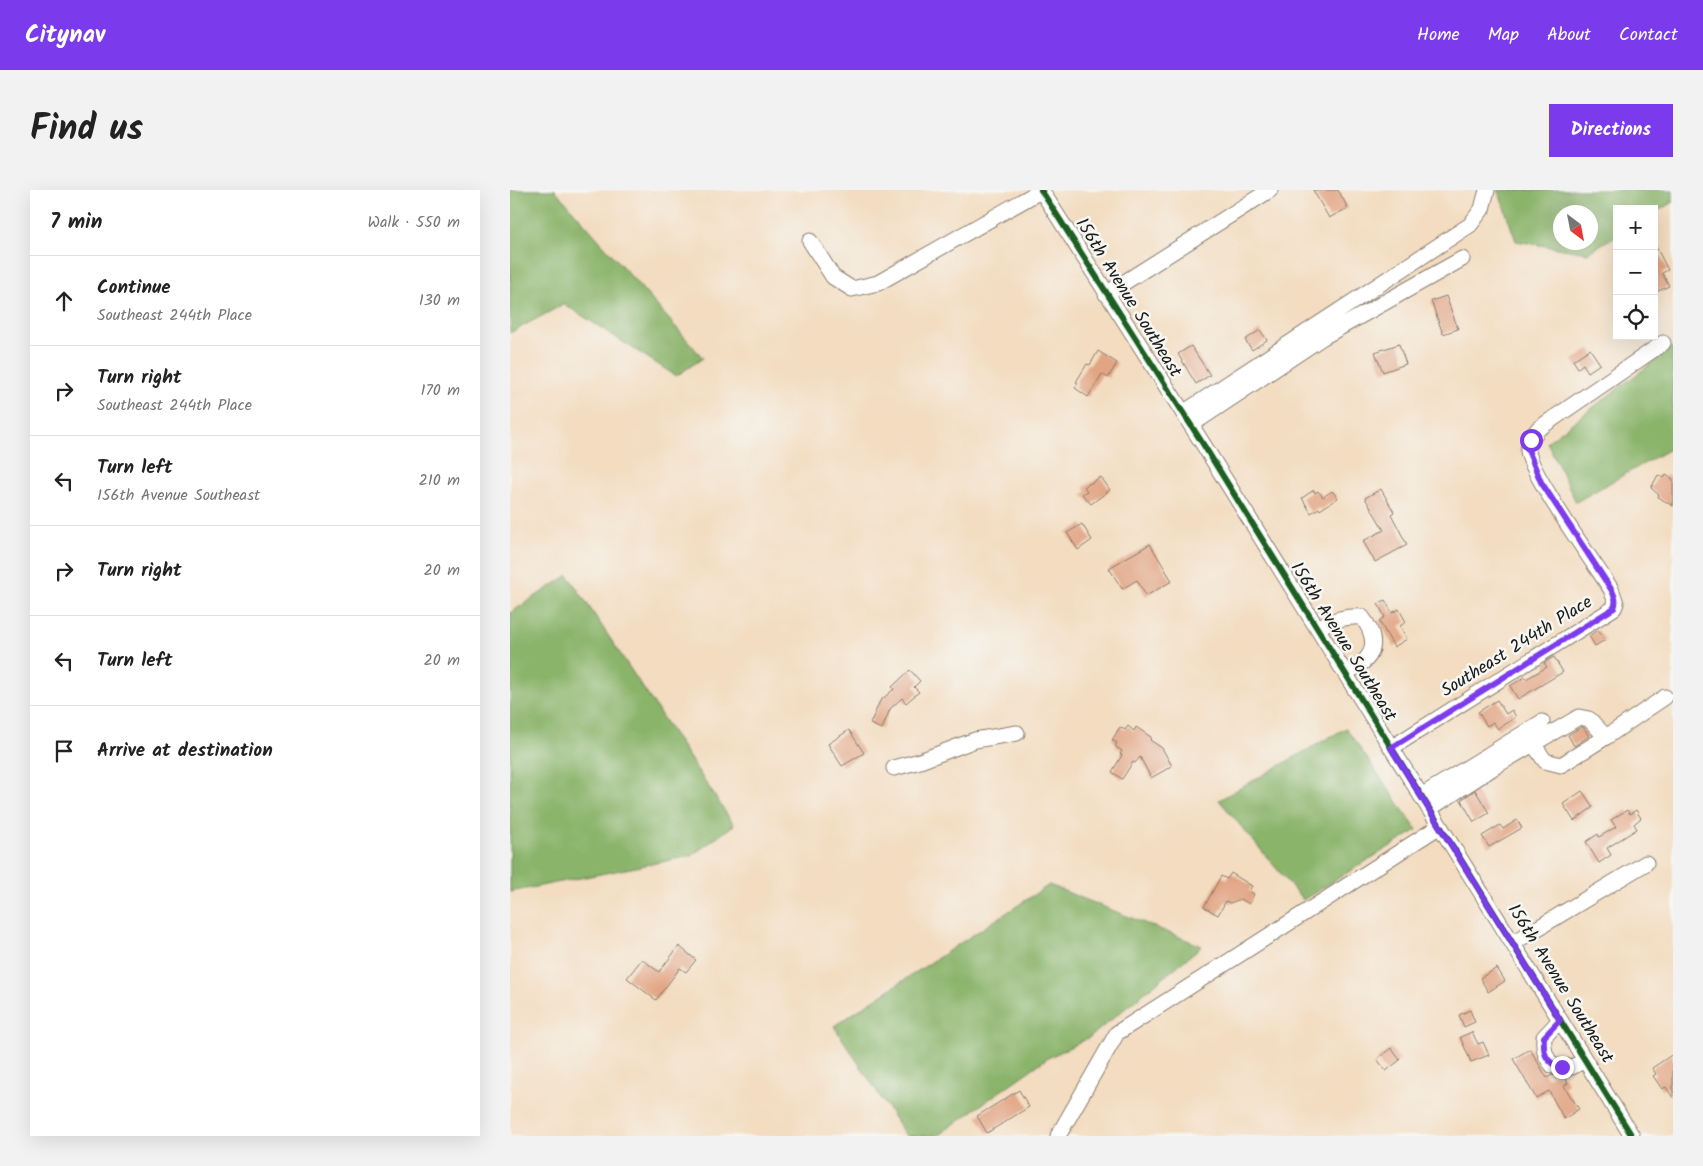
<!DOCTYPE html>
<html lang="en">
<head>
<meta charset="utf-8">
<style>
  :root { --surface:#fff; --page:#f2f2f2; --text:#222; --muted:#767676; --line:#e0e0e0; --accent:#7c3aed }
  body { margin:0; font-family:Kalam,sans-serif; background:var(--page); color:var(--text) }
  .controls { position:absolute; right:15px; top:15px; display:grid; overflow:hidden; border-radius:0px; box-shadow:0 5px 20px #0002 }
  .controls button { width:45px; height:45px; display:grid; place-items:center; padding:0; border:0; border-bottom:1px solid var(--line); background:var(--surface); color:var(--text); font:25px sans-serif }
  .compass { position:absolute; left:1043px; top:15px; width:45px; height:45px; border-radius:50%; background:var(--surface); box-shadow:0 5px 20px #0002; rotate:148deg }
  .stop { position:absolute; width:15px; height:15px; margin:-11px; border:4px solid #7c3aed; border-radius:50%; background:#fff }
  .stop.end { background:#7c3aed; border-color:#fff; box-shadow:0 1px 5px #0008 }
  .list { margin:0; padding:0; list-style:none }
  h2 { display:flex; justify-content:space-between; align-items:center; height:65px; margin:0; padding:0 20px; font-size:21px }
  h2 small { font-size:16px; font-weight:400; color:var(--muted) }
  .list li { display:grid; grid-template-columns:32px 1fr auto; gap:15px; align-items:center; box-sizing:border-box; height:90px; padding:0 20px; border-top:1px solid var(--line) }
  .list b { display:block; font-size:19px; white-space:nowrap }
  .list p { margin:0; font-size:16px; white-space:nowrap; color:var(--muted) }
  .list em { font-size:16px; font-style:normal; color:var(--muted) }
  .icon { flex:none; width:28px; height:28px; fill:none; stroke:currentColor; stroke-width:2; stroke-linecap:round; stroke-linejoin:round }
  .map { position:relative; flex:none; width:1163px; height:946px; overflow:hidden; border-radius:0px }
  header { display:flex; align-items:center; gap:30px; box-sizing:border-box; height:70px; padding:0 25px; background:var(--accent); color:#fff }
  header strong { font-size:24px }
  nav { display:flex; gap:28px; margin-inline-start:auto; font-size:18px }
  .intro { display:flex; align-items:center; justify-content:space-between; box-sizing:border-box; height:120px; padding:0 30px }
  h1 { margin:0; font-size:35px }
  .button { padding:12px 22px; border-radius:0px; background:var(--accent); color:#fff; font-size:18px; font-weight:700 }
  main { display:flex; gap:30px; padding:0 30px }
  aside { flex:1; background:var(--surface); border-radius:0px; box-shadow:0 5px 20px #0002 }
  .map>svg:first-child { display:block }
  .forest { fill:#8ab46b; stroke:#536844; fill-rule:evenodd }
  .building { fill:#e2a483 }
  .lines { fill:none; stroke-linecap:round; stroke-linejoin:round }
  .minor-casing { stroke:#887c6e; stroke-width:17 }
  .minor { stroke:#fff; stroke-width:15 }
  .cycleway-casing { stroke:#f6f6f2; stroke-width:9 }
  .cycleway { stroke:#1b5e20; stroke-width:6 }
  .route { stroke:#7c3aed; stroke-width:6 }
  .labels { text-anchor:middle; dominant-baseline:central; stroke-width:5; stroke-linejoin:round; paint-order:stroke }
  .street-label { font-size:18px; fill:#1c1c1c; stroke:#f6f6f2 }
</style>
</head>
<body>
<header>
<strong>Citynav</strong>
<nav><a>Home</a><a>Map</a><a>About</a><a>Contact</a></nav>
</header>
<div class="intro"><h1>Find us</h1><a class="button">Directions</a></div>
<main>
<aside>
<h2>7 min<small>Walk · 550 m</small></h2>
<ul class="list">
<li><svg class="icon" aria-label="ahead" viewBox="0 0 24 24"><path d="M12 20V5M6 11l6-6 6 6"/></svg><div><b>Continue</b><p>Southeast 244th Place</p></div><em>130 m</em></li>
<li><svg class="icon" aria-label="right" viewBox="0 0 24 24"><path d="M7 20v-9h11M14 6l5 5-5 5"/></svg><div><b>Turn right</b><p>Southeast 244th Place</p></div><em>170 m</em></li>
<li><svg class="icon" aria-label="left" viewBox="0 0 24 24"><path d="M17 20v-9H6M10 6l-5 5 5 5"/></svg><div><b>Turn left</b><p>156th Avenue Southeast</p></div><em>210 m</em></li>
<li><svg class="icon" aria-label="right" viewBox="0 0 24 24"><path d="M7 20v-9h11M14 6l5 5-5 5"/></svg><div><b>Turn right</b></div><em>20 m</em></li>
<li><svg class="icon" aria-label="left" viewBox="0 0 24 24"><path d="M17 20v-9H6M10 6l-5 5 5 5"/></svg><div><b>Turn left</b></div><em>20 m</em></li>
<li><svg class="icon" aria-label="arrive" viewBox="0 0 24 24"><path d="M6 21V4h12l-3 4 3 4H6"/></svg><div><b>Arrive at destination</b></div></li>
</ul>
</aside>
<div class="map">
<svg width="1163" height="946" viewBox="0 0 1163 946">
  <rect width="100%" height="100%" fill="#f6f6f2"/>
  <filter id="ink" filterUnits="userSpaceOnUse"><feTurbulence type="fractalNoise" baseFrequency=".02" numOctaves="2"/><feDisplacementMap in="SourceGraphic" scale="10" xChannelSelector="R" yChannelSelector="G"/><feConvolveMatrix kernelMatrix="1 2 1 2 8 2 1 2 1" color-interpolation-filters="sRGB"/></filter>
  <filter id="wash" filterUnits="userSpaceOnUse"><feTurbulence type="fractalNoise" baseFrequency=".0096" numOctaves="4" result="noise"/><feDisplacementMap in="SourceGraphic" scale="20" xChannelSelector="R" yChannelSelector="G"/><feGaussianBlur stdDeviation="1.12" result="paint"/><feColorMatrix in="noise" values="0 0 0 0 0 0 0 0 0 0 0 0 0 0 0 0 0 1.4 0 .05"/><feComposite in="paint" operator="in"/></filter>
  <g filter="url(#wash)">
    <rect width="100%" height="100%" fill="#f3dcbf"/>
    <path class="forest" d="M0,0H45L193,168L166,186L54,114L0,143Z
      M988,0H1163V12L1144,23V19H1107V45L1077,63L1006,51ZM1080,22V52H1050V22Z
      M1163,157V257L1066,312L1037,252Z
      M58,385L224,635L181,666L0,702V423Z
      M836,538L907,640L793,710L709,610Z
      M539,695L692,756L580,847L536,869L427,946H396L324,836Z"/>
    <g id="blocks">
      <path class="building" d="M803,0H828L838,18L819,28Z
        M1144,53L1158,80L1152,83L1159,96L1144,103Z
        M936,106L948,139L933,144L921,111Z
        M750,140L757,150L742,160L735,150Z
        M889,154L896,174L873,182L865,162Z
        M681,156L700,185L686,194L668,164Z
        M1080,159L1090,174L1078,182L1073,174L1068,178L1063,170Z
        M588,161L607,173L598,188L592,184L578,207L565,198L568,193L566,192L577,174L580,175Z
        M1148,285L1154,288L1156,285L1163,289V316L1148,307L1149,305L1141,298Z
        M591,287L600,300L581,314L572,304L577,301L574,297Z
        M871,299L884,322L881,324L897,355L865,372L853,351L874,340L855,308Z
        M804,300L805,303L808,301L813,307L822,301L828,308L810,320L809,318L801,323L792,308Z
        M572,334L582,350L568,360L557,343Z
        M640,354L662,391L636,406L627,390L612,399L599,378Z
        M875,410L882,423L889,419L896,432L890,436L897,449L884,457L869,431L875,427L868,414Z
        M1088,440L1095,450L1085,456L1079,446Z
        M1044,467L1053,482L1008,509L1000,496L1015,487L1016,489L1037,477L1034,473Z
        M400,480L410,491L404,497L409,502L396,513L392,508L380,519L372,539L360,534L370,511L384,499L382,497Z
        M987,510L996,524L1002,520L1006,527L988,539L983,532L977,536L968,522Z
        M618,536L624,541L626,537L641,547L640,550L652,558L662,576L641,588L630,567L625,573L623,572L612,589L602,582L612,565L610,564L612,561L605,556L607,553L602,550L610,537L615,540Z
        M1071,537H1073L1079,546L1064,556L1058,545Z
        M339,540L354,563L332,576L318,554Z
        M965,600L979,623L964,632L951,610Z
        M1072,601L1083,617L1064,631L1053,614Z
        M1117,620L1120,624L1126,620L1131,628L1124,634L1127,639L1097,658L1101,665L1089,673L1076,652L1088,644L1089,647L1106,637L1101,630Z
        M1007,630L1012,638L979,657L972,646L990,635L993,639Z
        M721,683L742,696L739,701L744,704L739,714L731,709L720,713L716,711L708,725L694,717L711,686L717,689Z
        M169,756L186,770L176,782L170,778L146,810L117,788L132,769L149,782Z
        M987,778L995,791L978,802L970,788Z
        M960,820L965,832L954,837L949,825Z
        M962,842L968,854L973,852L979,865L961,872L950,847Z
        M881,858L890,870L876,881L867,869Z
        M1020,859L1037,888L1042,885L1054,886L1058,893L1054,896L1069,919L1054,929L1039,901L1026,908L1003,869Z
        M1163,864V908L1156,897L1152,899L1143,886L1146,884L1142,878Z
        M509,900L519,917L477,943L467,926Z"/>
    </g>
  </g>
  <g filter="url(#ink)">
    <use href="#blocks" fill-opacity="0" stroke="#887c6e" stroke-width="1"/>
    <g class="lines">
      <g class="minor-casing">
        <path id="minor" d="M531,0L693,254L1122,946
          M300,51L323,87L342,99L368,93L532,0
          M596,104L760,0
          M673,223L960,35L972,19L977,0
          M681,235L813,147L952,69
          M807,438C821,430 835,426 852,427C863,441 869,460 852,473C847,477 840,480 835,483
          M1024,555L1035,571L1051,575L1096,547
          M881,558L1104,418L1106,413L1101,399C1086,376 1018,281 1018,260C1018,252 1024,245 1028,239L1153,153
          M384,578L410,571L465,550L507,543
          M911,606L1032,532
          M919,619L989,574L1069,527L1079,529L1096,547L1155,507
          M1003,753L1136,673
          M1050,830L1034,847C1033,859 1035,867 1043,876L1062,877L1075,870
          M548,946L607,843L930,636"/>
      </g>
      <use href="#minor" class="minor"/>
      <g class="cycleway-casing">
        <path id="cycleway" d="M531,0L693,254L1122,946"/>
      </g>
      <use href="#cycleway" class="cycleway"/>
    </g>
  </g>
  <g class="lines" filter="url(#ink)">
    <path class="route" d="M1021,250L1018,260L1031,292L1101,399C1105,406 1107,411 1104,418L881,558L1050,830L1034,847C1033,862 1035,874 1052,877"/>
  </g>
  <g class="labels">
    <g class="street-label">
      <text transform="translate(618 108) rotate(58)">156th Avenue Southeast</text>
      <text transform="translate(833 452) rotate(58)">156th Avenue Southeast</text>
      <text transform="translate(1007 457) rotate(-32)">Southeast 244th Place</text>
      <text transform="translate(1050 794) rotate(58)">156th Avenue Southeast</text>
    </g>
  </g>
</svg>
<div class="controls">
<button>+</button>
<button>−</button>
<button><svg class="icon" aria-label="locate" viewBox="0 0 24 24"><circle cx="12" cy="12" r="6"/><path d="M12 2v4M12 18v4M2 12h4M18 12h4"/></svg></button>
</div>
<svg class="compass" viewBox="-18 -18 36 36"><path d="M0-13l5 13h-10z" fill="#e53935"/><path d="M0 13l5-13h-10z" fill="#767676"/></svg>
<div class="stop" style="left:1021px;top:250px"></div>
<div class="stop end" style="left:1052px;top:877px"></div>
</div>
</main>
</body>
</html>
